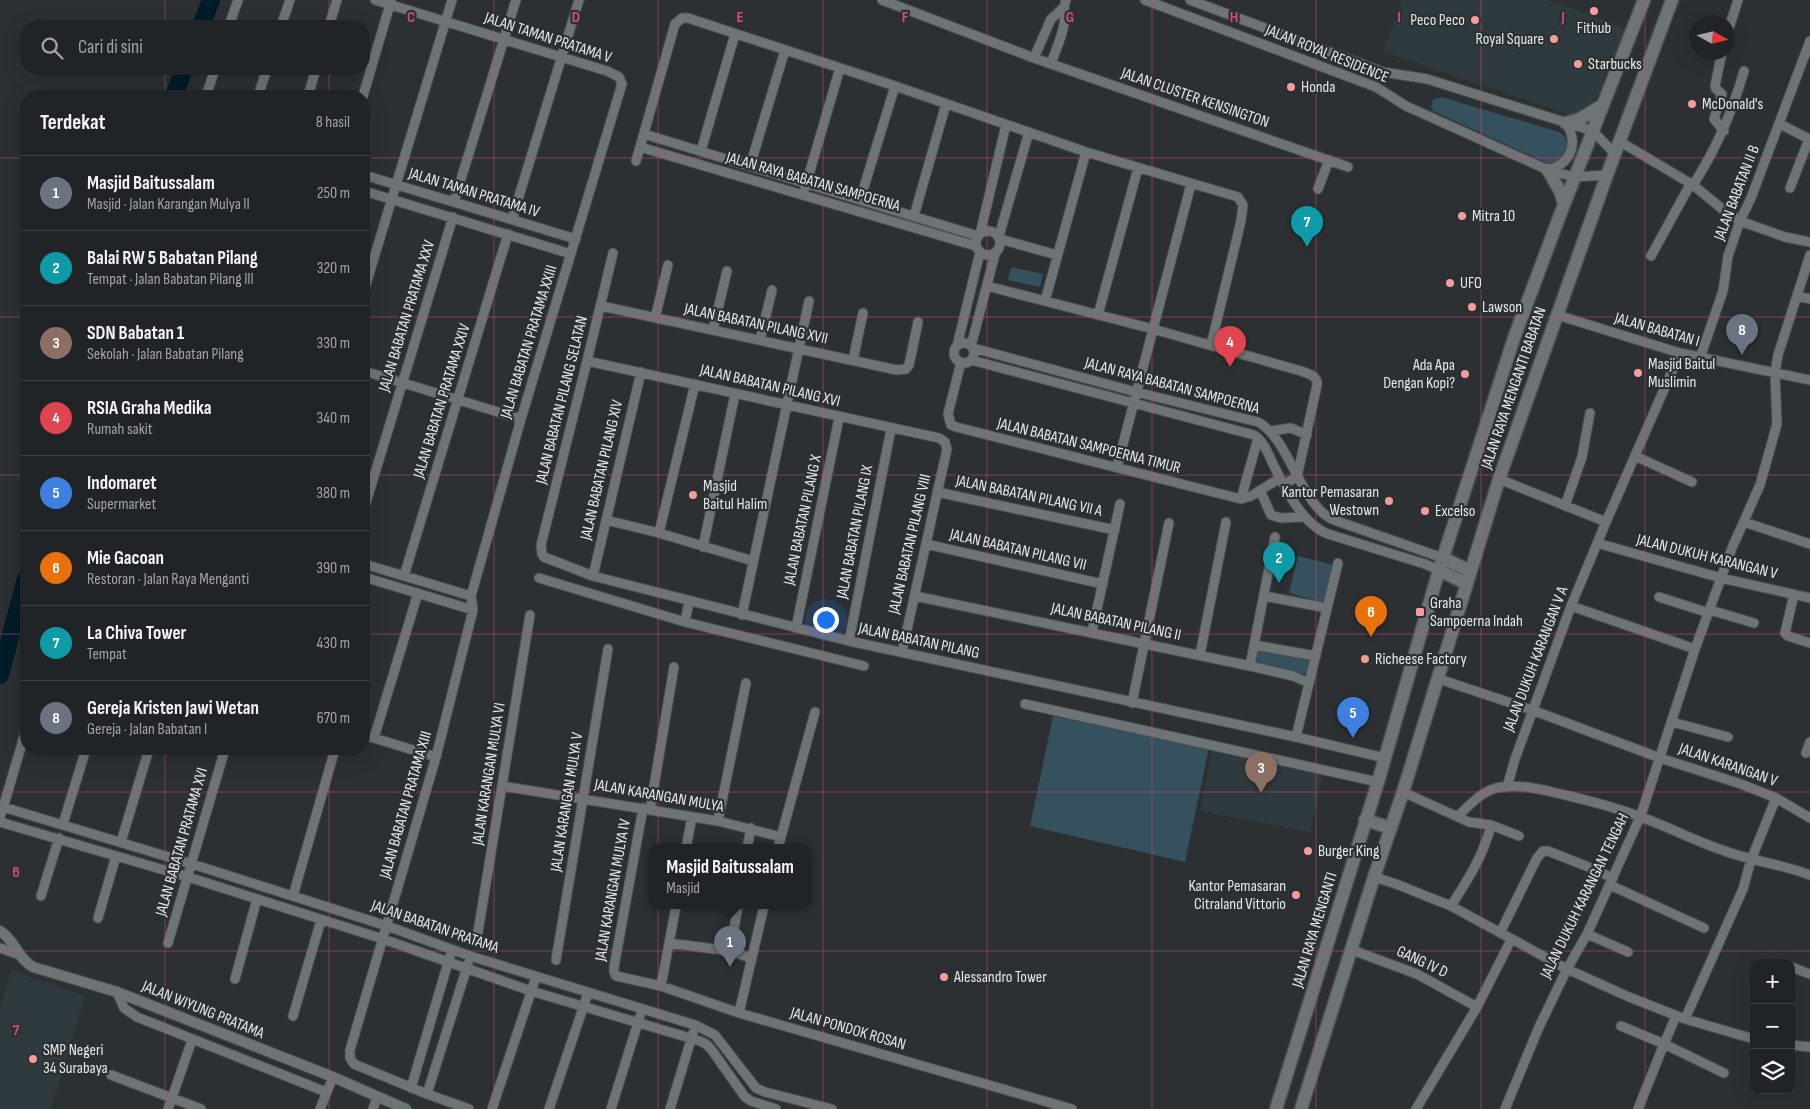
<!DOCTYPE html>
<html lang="id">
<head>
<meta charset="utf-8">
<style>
  :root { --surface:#212426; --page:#292c2e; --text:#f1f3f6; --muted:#a2a4a7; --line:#3e4143; --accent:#bca0f2 }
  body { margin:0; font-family:"Sofia Sans Condensed",sans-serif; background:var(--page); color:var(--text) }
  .controls { position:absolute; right:15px; bottom:15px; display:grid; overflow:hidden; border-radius:10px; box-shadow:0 5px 20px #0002 }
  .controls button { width:45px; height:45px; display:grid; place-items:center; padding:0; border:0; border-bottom:1px solid var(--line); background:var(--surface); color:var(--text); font:25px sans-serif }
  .compass { position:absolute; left:1690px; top:15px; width:45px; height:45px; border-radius:50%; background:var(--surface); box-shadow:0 5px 20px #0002; rotate:98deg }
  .you { position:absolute; left:825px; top:619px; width:18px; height:18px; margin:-12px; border:4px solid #fff; border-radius:50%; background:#1a73e8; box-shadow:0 0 0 8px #1a73e833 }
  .badge { display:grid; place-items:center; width:32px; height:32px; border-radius:50%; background:var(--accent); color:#fff; font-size:16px; font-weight:700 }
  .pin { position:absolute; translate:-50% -41px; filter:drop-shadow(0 1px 2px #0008) }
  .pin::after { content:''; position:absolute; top:26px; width:18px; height:15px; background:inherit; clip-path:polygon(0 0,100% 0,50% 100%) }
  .popup { position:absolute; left:649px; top:844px; width:162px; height:65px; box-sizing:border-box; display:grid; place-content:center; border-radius:10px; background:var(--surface); filter:drop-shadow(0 1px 4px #0005); font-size:16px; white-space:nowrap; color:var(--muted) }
  .popup b { font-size:19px; color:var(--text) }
  .popup::after { content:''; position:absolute; left:50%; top:100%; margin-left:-10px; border:10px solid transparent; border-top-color:var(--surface) }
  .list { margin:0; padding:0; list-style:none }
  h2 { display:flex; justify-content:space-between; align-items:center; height:65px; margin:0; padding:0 20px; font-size:21px }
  h2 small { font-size:16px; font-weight:400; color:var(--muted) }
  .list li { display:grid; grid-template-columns:32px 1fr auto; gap:15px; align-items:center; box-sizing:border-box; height:75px; padding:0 20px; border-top:1px solid var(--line) }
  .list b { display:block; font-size:19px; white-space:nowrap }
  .list p { margin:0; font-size:16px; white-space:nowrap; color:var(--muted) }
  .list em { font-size:16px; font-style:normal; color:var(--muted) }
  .icon { flex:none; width:28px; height:28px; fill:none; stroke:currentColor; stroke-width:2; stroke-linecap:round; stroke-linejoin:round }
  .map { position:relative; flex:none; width:1810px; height:1109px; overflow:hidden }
  .search { position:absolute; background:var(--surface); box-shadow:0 5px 20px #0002; left:20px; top:20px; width:350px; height:55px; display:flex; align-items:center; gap:12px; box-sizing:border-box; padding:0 18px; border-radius:20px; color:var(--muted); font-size:19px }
  .panel { position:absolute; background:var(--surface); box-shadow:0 5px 20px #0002; left:20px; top:90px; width:350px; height:665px; border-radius:20px }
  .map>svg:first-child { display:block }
  .built { fill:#2f3a3f }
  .green { fill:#35515e }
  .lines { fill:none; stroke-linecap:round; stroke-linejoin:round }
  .river { stroke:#001c28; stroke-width:18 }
  .minor-casing { stroke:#4a4e50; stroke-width:11 }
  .tertiary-casing { stroke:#4a4e50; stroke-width:12 }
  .secondary-casing { stroke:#4a4e50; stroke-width:15 }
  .minor { stroke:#6e7375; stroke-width:9 }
  .tertiary { stroke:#6e7375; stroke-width:10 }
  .secondary { stroke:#6e7375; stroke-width:12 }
  .grid { fill:none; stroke:#cb4c7e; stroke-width:1; stroke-opacity:0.55 }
  .poi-dot { fill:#f59b9b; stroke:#2c3032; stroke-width:2 }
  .labels { text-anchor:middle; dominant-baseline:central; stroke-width:4.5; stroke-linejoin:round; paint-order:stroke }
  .poi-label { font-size:16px; fill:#e5e8e9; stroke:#2c3032; text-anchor:start }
  .street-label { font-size:16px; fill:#e5e8e9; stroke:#2c3032 }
  .grid-label { font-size:16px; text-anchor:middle; font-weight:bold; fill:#cb4c7e; stroke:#2c3032; stroke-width:4.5; stroke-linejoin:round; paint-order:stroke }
</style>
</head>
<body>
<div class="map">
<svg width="1810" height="1109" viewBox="0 0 1810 1109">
  <rect width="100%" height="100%" fill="#2c3032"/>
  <path class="built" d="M1402,0H1548L1625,28L1599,94L1586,110L1574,116L1383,52Z
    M1212,750L1323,775L1310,832L1200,811Z
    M11,970L85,996L51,1109H0V1008Z"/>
  <path class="green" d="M1441,97L1559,132C1568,138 1569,144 1569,154L1554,165L1549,164L1433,111L1431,107L1433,100Z
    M1011,267L1043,274L1040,287L1008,280Z
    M1298,556L1334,565L1325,603L1289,593Z
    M1257,647L1312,657L1309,675L1253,665Z
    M1053,716L1209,747L1185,862L1030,826Z"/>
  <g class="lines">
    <path class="river" d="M201,26L211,0
      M174,96L184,69
      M0,675L26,579"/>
    <g class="minor-casing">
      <path id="minor" d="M375,0L607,71L619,77L622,84L521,419L471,596L473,610L436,757L350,1050V1058L354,1064L427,1094L469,1109
        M882,0L1034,58L1348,167
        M1145,0L1376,87L1406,106L1548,170L1575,177L1607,175
        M1190,0L1383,72L1427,79L1593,131L1615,154
        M229,26L238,0
        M281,26L290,0
        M329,26L337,0
        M1728,31L1738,0
        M1722,52L1715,86L1716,89L1722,94L1714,119L1724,131
        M1034,58L1051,19L1063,8
        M1051,64C1055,51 1062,38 1064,24C1066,15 1062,10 1066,0
        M206,96L215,69
        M258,96L267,69
        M308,96L316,69
        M363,96L391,1
        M1780,124L1809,139L1790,188
        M644,134L978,236
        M1619,141L1693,185L1726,212L1740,221L1785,237L1810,242
        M640,147L976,246
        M701,151L735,34
        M636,161L675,24L682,18H688L895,86L1086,152L1238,197L1243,205L1241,221L1211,345
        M750,166L785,50
        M1548,170C1571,164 1579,143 1566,123
        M364,175L576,239
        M1693,185C1717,148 1732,113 1744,71
        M805,188L840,68
        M1318,189L1329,160
        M364,191L571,254
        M860,200L895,86
        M454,202L516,0
        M914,216L946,104
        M512,219L579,0
        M976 243a12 12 0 1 1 24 0a12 12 0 1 1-24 0Z
        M980,234L1006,125
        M999,236L1029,132
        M1000,239L1057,255
        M613,253L587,361L541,545L542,554L544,557L593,576L849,641L1296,737L1385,758
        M1651,256L1691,183
        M987,286L1153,329L1301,371C1309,374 1318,376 1317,385L1297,477L1284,484
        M364,291L452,0
        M1797,296L1810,299
        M1045,301L1086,152
        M601,306L897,370L906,369L909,365L918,322
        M1098,315L1138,168
        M1557,315L1680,353L1810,380
        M655,318L668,265
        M713,330L727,271
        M760,340L772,290
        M954 353a10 10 0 1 1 20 0a10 10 0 1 1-20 0Z
        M957,346L980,252
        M971,346L995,254
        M973,348L1136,392L1258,422C1290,439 1301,507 1334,520L1443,558
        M1700,358L1723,291L1728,256L1740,221L1751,198L1810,41
        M853,360L863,313
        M971,360L1254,435C1264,441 1268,454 1273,464C1285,488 1302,524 1328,534L1425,564L1439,570
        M587,361L939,438L945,442L947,449L902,652
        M961,362L948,414L951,425L956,427L1241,499L1251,496L1280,478
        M364,371L521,419
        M1270,431L1291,428L1307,435
        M1635,456L1692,482
        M1117,467L1191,184
        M1499,479L1606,522
        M1260,490L1271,515L1281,518L1305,517
        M937,492L1115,530
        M1241,499L1258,438
        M1565,506L1582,457L1590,413
        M364,509L453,217
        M606,520L659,533L753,561
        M1744,522L1810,544
        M659,533L695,384
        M1597,543L1721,578L1810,598
        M926,544L1103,584
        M703,547L735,394
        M364,564L471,596
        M404,576L508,234
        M593,576L641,372
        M364,577L473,610
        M539,578L685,622L864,666
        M1794,594L1785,633L1788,636L1810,643
        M915,596L1250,666L1293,676L1309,683
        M1264,596L1327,608
        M1659,597L1709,613
        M1571,606L1695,649
        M1710,610L1754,623
        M742,615L809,301
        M685,622L689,602
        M796,628L839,418
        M1092,632L1120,504
        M849,641L891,429
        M1254,645L1316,656
        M1200,655L1226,522
        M1250,666L1275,537
        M1439,679L1532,710L1660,758L1741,784L1776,798L1810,818
        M1132,703L1169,523
        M1025,704L1378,782
        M1672,722L1728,737
        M364,735L436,757
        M1296,737L1338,563
        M374,738L418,593
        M1806,753L1810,742
        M502,786L718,821L781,837
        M1507,787L1515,759L1571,606L1606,522L1680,353
        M1403,792L1469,822L1491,825L1519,836
        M3,807L192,864L387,926L470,956L695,1025L715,1035L756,1088L765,1092L832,1109
        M643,808L614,967V972L616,976L661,986L739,1013L1072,1109
        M650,810L674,667
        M1458,816C1472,803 1482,790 1501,787C1523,784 1544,790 1565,795C1591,801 1617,808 1641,817C1669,827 1695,841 1722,850C1751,861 1781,864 1810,875
        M0,818L26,730
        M718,821L746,683
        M0,822L188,877L383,939L531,991L700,1041L706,1044L711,1049L745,1097L751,1101L776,1109
        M63,824L86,749
        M121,842L149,749
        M686,848L692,817
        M747,848L751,828
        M778,848L815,712
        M1374,877L1396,884L1451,906L1567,969L1629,997L1685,1019L1754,1039
        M1610,885L1704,928
        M41,896L59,838
        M293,896L335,749
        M1451,906C1467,881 1484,855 1491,825
        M98,918L116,856
        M1500,933L1537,858L1543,851H1548L1586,866L1613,878
        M1587,934L1628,952
        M477,938L530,615
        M168,943L225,749
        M669,943L730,951L751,958
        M0,948L20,955
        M1352,950L1417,974L1477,1007
        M730,951L738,906
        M556,960L608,649
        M1791,967L1810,974
        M235,979L257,899
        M661,986L676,906
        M117,992L124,1008L137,1017L326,1092
        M739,1013L764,906
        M293,1016L321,920
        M1685,1019L1743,889L1751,860L1776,798
        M1621,1026L1664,1044L1676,1016
        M1791,1045L1810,1047
        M111,1075L201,1109
        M411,1088L450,956
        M427,1094L468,964
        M168,1109L192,1040
        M320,1109L333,1077
        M373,1109L377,1097
        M492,1109L536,977
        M549,1109L588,993
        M611,1109L640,1016
        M670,1109L693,1033
        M1416,1109L1477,1007L1511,940
        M1505,1109L1539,1027L1567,969L1587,934L1641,815L1695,649L1732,548L1760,485L1777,424L1775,373L1778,355L1810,255
        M1638,1109L1664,1044L1724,1073"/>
    </g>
    <g class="tertiary-casing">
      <path id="tertiary" d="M0,931C15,940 18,959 33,967L117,992L333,1077L406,1109"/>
    </g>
    <g class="secondary-casing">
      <path id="secondary" d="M1566,123L1580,119L1603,105
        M1548,170L1560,191L1564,203
        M1443,558L1470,571
        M1439,570L1467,584
        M1365,820L1391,828
        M1276,1109L1378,782L1439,570L1514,338L1560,215L1644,0
        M1301,1109L1374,877L1403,792L1499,479L1607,175L1672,0"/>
    </g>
    <use href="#minor" class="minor"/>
    <use href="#tertiary" class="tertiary"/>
    <use href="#secondary" class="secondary"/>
  </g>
  <path class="grid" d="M165,0V26M329,0V26M494,0V1109M658,0V1109M823,0V1109M987,0V1109M1152,0V1109M1316,0V1109M1481,0V1109M1645,0V1109M165,69V96M329,69V96M0,158H26M364,158H1810M0,317H26M364,317H1810M0,475H26M364,475H1810M0,634H26M364,634H1810M165,749V1109M329,749V1109M0,792H1810M0,951H1810"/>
  <g class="poi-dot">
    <circle cx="1594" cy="11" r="5"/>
    <circle cx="1475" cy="20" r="5"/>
    <circle cx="1554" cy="39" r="5"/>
    <circle cx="1578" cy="64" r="5"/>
    <circle cx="1291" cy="87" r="5"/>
    <circle cx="1692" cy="104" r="5"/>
    <circle cx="1462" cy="216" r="5"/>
    <circle cx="1450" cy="283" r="5"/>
    <circle cx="1472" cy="307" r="5"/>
    <circle cx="1638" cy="373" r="5"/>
    <circle cx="1465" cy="374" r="5"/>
    <circle cx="693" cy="495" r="5"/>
    <circle cx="1389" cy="501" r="5"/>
    <circle cx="1425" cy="511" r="5"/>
    <rect x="1415" y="607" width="10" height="10" rx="2.5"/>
    <circle cx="1365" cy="659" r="5"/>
    <circle cx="1308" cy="851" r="5"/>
    <circle cx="1296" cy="895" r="5"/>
    <circle cx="944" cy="977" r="5"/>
    <circle cx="33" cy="1059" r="5"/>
  </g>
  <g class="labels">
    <g class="poi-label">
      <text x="1465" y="20" text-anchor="end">Peco Peco</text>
      <text x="1594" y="28" text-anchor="middle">Fithub</text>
      <text x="1544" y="39" text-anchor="end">Royal Square</text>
      <text x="1588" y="64">Starbucks</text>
      <text x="1301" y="87">Honda</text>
      <text x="1702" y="104">McDonald's</text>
      <text x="1472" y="216">Mitra 10</text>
      <text x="1460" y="283">UFO</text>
      <text x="1482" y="307">Lawson</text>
      <text x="1648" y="364">Masjid Baitul<tspan x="1648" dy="18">Muslimin</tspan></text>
      <text x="1455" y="365" text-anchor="end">Ada Apa<tspan x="1455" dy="18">Dengan Kopi?</tspan></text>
      <text x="703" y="486">Masjid<tspan x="703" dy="18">Baitul Halim</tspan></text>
      <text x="1379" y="492" text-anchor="end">Kantor Pemasaran<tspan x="1379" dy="18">Westown</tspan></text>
      <text x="1435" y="511">Excelso</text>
      <text x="1430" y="603">Graha<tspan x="1430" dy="18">Sampoerna Indah</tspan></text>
      <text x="1375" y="659">Richeese Factory</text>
      <text x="1318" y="851">Burger King</text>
      <text x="1286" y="886" text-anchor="end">Kantor Pemasaran<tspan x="1286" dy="18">Citraland Vittorio</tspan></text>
      <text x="954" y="977">Alessandro Tower</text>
      <text x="43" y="1050">SMP Negeri<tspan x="43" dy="18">34 Surabaya</tspan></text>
    </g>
    <g class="street-label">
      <text transform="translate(548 38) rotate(18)">JALAN TAMAN PRATAMA V</text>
      <text transform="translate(1327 54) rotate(22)">JALAN ROYAL RESIDENCE</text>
      <text transform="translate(1195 98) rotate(19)">JALAN CLUSTER KENSINGTON</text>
      <text transform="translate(813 182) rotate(16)">JALAN RAYA BABATAN SAMPOERNA</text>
      <text transform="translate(474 193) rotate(17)">JALAN TAMAN PRATAMA IV</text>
      <text transform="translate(1737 193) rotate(-69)">JALAN BABATAN II B</text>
      <text transform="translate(407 316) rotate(-73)">JALAN BABATAN PRATAMA XXV</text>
      <text transform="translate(756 324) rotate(12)">JALAN BABATAN PILANG XVII</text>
      <text transform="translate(1657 330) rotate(16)">JALAN BABATAN I</text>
      <text transform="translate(529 342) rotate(-73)">JALAN BABATAN PRATAMA XXIII</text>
      <text transform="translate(770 386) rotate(13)">JALAN BABATAN PILANG XVI</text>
      <text transform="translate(1172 386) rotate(15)">JALAN RAYA BABATAN SAMPOERNA</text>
      <text transform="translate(1514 388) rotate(-71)">JALAN RAYA MENGANTI BABATAN</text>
      <text transform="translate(562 400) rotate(-76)">JALAN BABATAN PILANG SELATAN</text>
      <text transform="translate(442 401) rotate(-73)">JALAN BABATAN PRATAMA XXIV</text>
      <text transform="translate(1089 446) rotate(14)">JALAN BABATAN SAMPOERNA TIMUR</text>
      <text transform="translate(602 470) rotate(-77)">JALAN BABATAN PILANG XIV</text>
      <text transform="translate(1029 496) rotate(12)">JALAN BABATAN PILANG VII A</text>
      <text transform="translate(803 520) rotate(-78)">JALAN BABATAN PILANG X</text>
      <text transform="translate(855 532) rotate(-79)">JALAN BABATAN PILANG IX</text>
      <text transform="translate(910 544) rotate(-77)">JALAN BABATAN PILANG VIII</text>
      <text transform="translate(1018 550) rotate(13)">JALAN BABATAN PILANG VII</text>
      <text transform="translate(1707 557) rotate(14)">JALAN DUKUH KARANGAN V</text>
      <text transform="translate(1116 622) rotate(12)">JALAN BABATAN PILANG II</text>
      <text transform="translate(919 641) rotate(12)">JALAN BABATAN PILANG</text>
      <text transform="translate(1536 659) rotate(-69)">JALAN DUKUH KARANGAN V A</text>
      <text transform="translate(1728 765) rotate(19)">JALAN KARANGAN V</text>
      <text transform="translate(489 774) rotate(-81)">JALAN KARANGAN MULYA VI</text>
      <text transform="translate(659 796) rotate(10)">JALAN KARANGAN MULYA</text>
      <text transform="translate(567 802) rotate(-81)">JALAN KARANGAN MULYA V</text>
      <text transform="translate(406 805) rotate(-74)">JALAN BABATAN PRATAMA XIII</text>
      <text transform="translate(182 842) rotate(-74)">JALAN BABATAN PRATAMA XVI</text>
      <text transform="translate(613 890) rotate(-80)">JALAN KARANGAN MULYA IV</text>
      <text transform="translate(1585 896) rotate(-64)">JALAN DUKUH KARANGAN TENGAH</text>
      <text transform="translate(435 927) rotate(19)">JALAN BABATAN PRATAMA</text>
      <text transform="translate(1315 930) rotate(-73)">JALAN RAYA MENGANTI</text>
      <text transform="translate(1422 962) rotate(25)">GANG IV D</text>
      <text transform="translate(203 1010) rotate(22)">JALAN WIYUNG PRATAMA</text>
      <text transform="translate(848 1029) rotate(16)">JALAN PONDOK ROSAN</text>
    </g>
  </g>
  <g class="grid-label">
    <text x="411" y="22">C</text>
    <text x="576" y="22">D</text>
    <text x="740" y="22">E</text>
    <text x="905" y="22">F</text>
    <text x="1070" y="22">G</text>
    <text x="1234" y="22">H</text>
    <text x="1399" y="22">I</text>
    <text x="1563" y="22">J</text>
    <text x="16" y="877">6</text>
    <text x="16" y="1035">7</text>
  </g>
</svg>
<div class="controls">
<button>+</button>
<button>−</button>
<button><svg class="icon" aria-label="layers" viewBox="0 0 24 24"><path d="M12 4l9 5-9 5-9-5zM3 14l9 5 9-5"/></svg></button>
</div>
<svg class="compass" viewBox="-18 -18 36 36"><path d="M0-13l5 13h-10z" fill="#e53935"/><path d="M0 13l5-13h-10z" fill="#a2a4a7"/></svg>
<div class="you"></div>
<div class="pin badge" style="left:730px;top:967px;background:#6b7280">1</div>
<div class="popup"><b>Masjid Baitussalam</b>Masjid</div>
<div class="pin badge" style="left:1279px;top:583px;background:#0f9aa8">2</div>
<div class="pin badge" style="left:1261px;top:793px;background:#8d6e63">3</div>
<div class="pin badge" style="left:1230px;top:367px;background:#e0444e">4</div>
<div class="pin badge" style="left:1353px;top:738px;background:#3f7fe0">5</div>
<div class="pin badge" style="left:1371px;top:637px;background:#e8710a">6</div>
<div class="pin badge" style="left:1307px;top:247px;background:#0f9aa8">7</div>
<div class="pin badge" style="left:1742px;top:355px;background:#6b7280">8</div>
<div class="search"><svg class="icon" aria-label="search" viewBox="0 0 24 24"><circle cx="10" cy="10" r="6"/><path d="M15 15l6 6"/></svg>Cari di sini</div>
<section class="panel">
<h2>Terdekat<small>8 hasil</small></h2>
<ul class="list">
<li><span class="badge" style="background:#6b7280">1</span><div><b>Masjid Baitussalam</b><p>Masjid · Jalan Karangan Mulya II</p></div><em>250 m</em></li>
<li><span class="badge" style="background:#0f9aa8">2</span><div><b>Balai RW 5 Babatan Pilang</b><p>Tempat · Jalan Babatan Pilang III</p></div><em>320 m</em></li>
<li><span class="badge" style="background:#8d6e63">3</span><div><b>SDN Babatan 1</b><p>Sekolah · Jalan Babatan Pilang</p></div><em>330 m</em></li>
<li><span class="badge" style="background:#e0444e">4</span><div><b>RSIA Graha Medika</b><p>Rumah sakit</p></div><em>340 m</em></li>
<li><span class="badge" style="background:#3f7fe0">5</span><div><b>Indomaret</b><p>Supermarket</p></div><em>380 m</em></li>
<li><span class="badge" style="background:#e8710a">6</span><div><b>Mie Gacoan</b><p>Restoran · Jalan Raya Menganti</p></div><em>390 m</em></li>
<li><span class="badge" style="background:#0f9aa8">7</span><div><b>La Chiva Tower</b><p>Tempat</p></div><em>430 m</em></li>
<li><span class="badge" style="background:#6b7280">8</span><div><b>Gereja Kristen Jawi Wetan</b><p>Gereja · Jalan Babatan I</p></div><em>670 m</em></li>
</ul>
</section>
</div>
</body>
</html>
